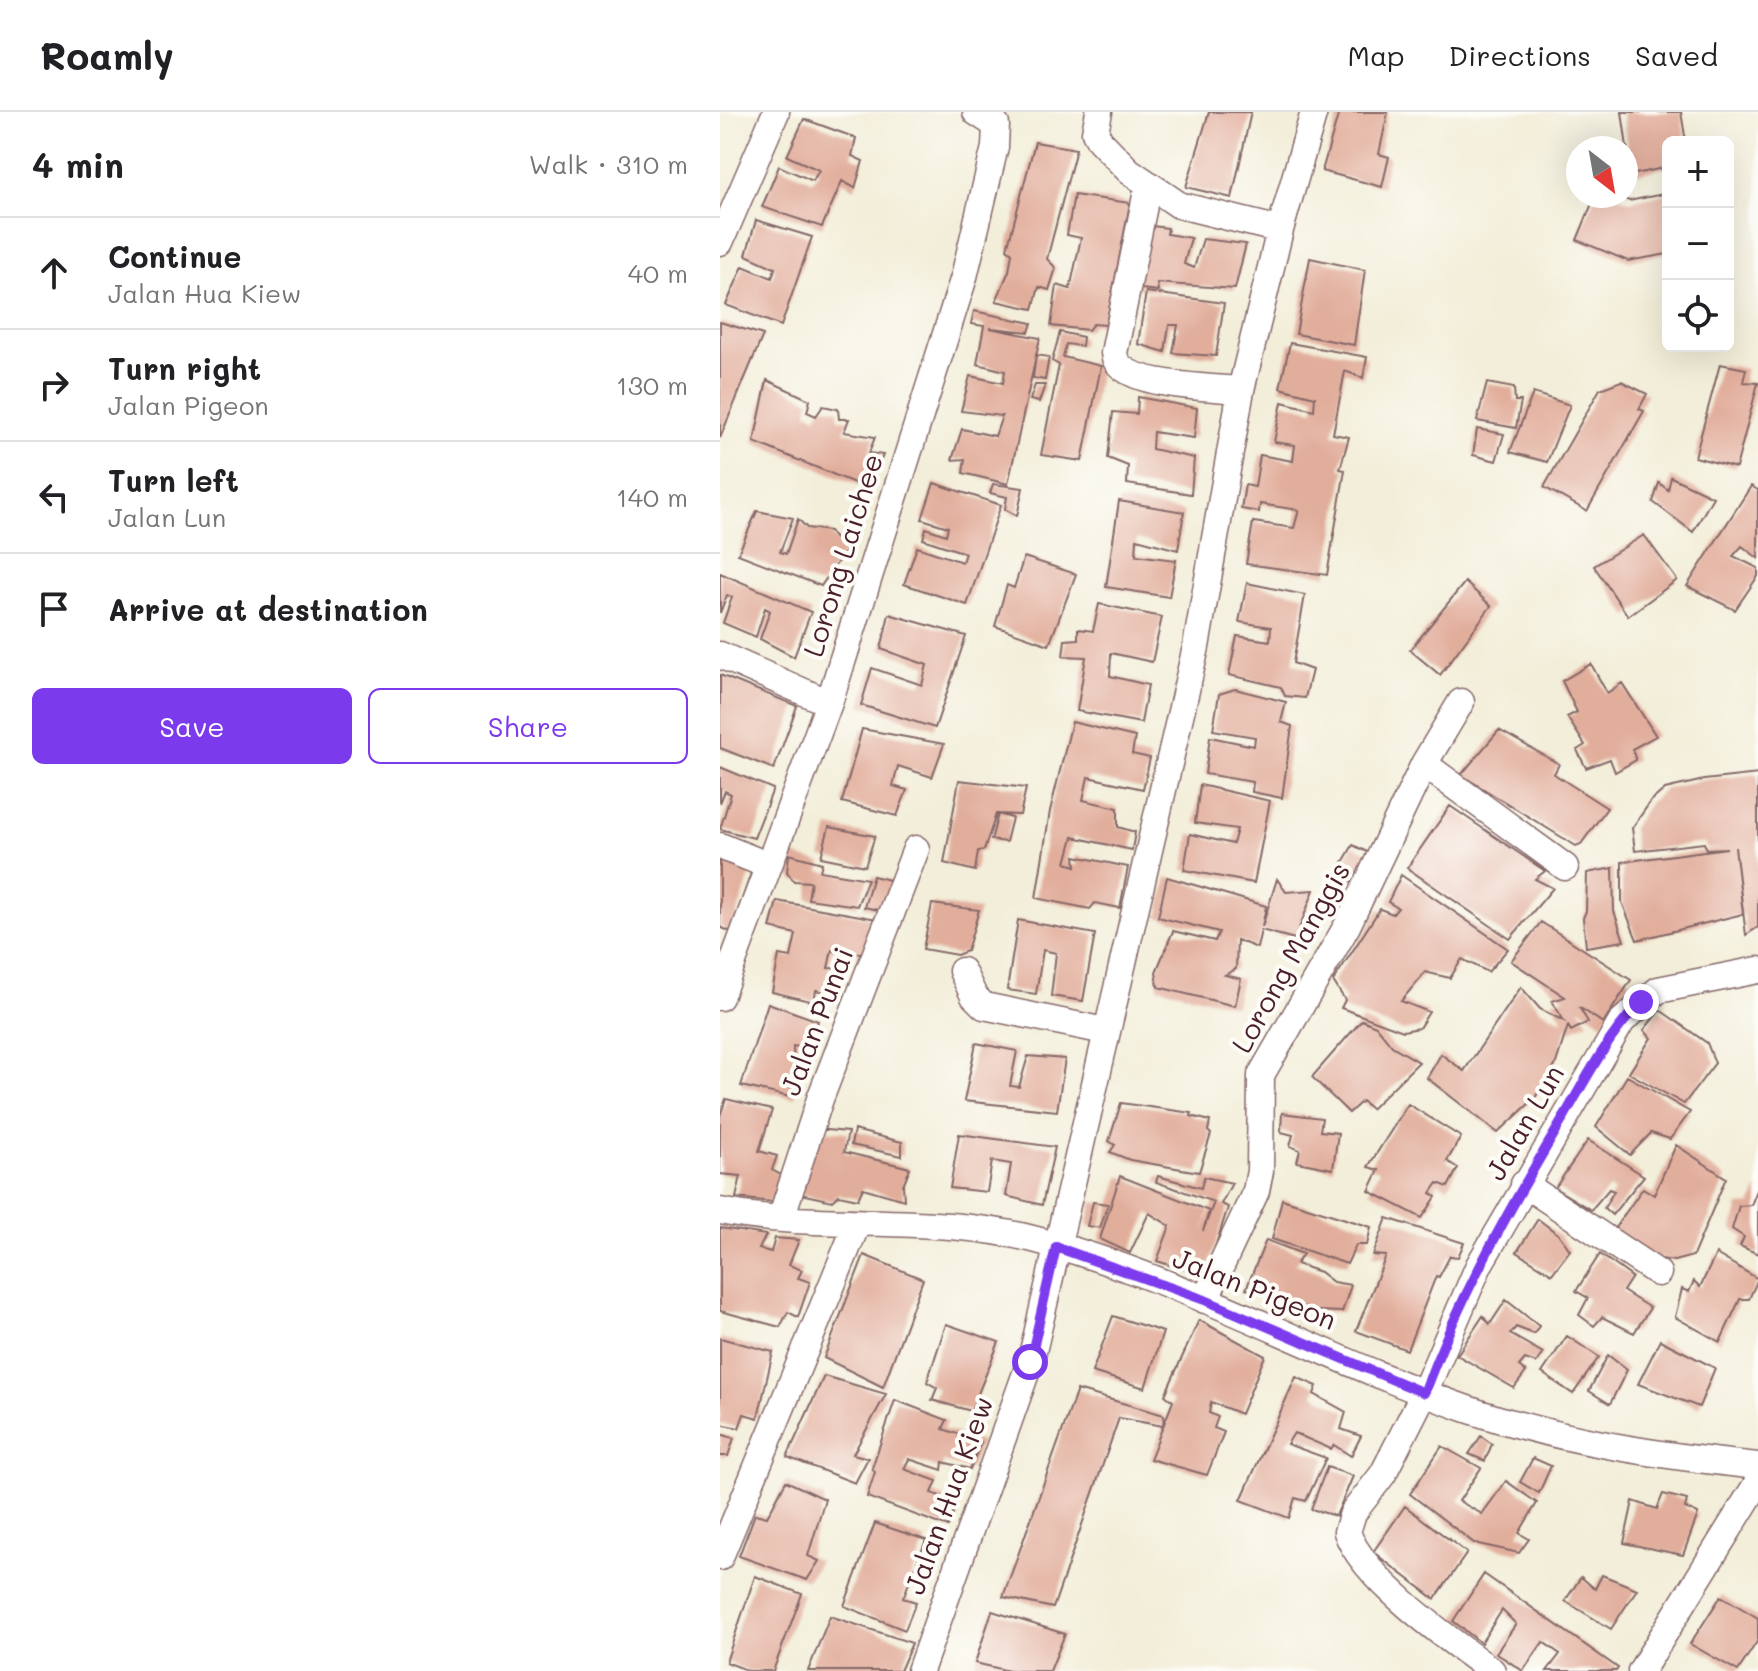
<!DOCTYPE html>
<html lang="en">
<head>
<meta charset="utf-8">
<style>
  :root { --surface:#fff; --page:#f6f6f6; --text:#202124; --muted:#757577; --line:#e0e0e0; --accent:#7c3aed }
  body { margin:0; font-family:Mali,sans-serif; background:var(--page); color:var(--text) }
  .controls { position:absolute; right:24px; top:24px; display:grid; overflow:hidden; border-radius:12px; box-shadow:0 8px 32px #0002 }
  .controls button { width:72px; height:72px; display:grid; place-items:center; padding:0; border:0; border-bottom:2px solid var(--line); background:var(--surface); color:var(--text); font:40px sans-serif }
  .compass { position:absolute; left:846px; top:24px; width:72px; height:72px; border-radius:50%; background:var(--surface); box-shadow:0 8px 32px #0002; rotate:149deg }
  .stop { position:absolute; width:24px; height:24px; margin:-18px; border:6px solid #7c3aed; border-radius:50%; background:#fff }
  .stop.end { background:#7c3aed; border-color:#fff; box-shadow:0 2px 8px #0008 }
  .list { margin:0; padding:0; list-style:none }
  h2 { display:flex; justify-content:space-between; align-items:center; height:104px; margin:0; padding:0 32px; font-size:34px }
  h2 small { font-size:26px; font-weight:400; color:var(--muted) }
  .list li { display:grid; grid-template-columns:52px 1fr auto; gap:24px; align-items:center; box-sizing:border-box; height:112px; padding:0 32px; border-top:2px solid var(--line) }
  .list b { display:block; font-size:30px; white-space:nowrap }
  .list p { margin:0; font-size:26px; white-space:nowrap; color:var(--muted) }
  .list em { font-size:26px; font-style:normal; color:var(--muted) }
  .actions { display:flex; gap:16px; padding:24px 32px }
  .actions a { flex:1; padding:18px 0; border:2px solid var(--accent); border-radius:12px; text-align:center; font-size:28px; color:var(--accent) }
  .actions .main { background:var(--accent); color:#fff }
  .icon { flex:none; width:44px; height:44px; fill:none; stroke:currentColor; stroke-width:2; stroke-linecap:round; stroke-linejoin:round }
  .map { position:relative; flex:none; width:1038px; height:1559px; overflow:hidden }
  header { display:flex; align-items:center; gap:48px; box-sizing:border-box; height:112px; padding:0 40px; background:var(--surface); border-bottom:2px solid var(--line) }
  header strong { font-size:38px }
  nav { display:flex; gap:44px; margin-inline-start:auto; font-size:28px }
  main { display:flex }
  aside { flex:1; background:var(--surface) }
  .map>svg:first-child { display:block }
  .building { fill:#e2ae9c }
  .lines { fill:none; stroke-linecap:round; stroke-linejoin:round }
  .minor-casing { stroke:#856768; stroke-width:29 }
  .minor { stroke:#fff; stroke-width:26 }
  .route { stroke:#7c3aed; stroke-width:10 }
  .labels { text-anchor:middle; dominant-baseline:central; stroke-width:8; stroke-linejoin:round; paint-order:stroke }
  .street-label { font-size:28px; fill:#4a1f2b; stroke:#fdfcf7 }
</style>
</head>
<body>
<header>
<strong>Roamly</strong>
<nav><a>Map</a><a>Directions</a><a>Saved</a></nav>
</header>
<main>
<aside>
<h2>4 min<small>Walk · 310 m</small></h2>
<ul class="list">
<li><svg class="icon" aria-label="ahead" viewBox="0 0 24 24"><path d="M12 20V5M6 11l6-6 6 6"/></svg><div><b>Continue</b><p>Jalan Hua Kiew</p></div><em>40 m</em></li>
<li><svg class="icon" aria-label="right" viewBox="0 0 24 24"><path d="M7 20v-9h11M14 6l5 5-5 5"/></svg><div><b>Turn right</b><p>Jalan Pigeon</p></div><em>130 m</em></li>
<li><svg class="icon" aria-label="left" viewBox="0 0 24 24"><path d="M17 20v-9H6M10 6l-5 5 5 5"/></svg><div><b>Turn left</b><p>Jalan Lun</p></div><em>140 m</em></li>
<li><svg class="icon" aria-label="arrive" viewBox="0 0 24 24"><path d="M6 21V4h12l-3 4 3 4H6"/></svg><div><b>Arrive at destination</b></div></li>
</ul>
<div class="actions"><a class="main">Save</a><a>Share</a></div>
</aside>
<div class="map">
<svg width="1038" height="1559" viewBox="0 0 1038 1559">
  <rect width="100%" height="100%" fill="#fdfcf7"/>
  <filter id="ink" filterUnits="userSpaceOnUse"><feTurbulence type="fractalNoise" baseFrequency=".0125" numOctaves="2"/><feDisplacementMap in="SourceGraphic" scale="16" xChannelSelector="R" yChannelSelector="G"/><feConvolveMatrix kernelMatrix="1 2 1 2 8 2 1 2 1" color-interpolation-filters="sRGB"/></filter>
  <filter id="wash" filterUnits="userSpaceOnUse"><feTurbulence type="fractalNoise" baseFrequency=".006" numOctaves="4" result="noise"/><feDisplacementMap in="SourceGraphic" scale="32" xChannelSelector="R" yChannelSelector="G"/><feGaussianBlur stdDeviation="1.8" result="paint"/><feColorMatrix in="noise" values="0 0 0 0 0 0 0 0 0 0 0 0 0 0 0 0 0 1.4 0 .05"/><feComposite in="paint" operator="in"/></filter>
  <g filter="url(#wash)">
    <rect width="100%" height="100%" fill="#f3eed9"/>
    <g id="blocks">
      <path class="building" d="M489,0H531L512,86L466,75Z
        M619,0H668L659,42L669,45L662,75L602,59Z
        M902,0H961L966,30H948V55L911,63Z
        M84,7L136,26L132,44L143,49L135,76L122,69L102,115L42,95L59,54L93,69L99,58L67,44Z
        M315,30L356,37L327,147L336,156L329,178L319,175L313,197L276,189L289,159L292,141L287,137Z
        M948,81V142L908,149L857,128L875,84H898L909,89Z
        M354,83L410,91L386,213L373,212L368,218L331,214L337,173L350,177L361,126L347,123Z
        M36,108L92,125L61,214L6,193L23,154L52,166L55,156L26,143Z
        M424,113L448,116L447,122L471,126L464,152L474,156L483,127L526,132L515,177L437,171L438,179L413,176Z
        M590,146L645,158L634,233L576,222Z
        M426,180L504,191L496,244L453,241L458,213H449L445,240L418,232Z
        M254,199L312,211L309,220L270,216L320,226L288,372L243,361L245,347L232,348L242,317L275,324L282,304L241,299L250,264L283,271L285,259L257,252L264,214L251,212Z
        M0,210L43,223L0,326Z
        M340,220L363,225L362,234L346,232L343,245L381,254L362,349L321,343L339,253L332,249Z
        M570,231L647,245L643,266L625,259L613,322L629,325L620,357L625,358L607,463L526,452L533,410L574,416L579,398L540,392L539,400L521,397L525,373L535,375L540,343L573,349L575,333L554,330L562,290L594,298L595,285L560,276Z
        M316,243L329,245L325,268L313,266Z
        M1000,252L1026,257L1023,270L1038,271L1016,356L975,345Z
        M47,268L90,288L87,300L96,304L103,294L118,297L119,307H129L124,320L155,325L149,341L163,343L149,377L34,330Z
        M901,269L927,282L919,297L924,299L867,399L824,375L880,277Z
        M767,271L794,276L795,289H801L796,316L757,309Z
        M315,273H325L319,290L310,288Z
        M813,281L850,293L827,350L790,340Z
        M418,285L477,296L474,326L433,320L432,337L474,346L471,382L407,372L408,354L388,346L393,300L417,302Z
        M757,317L784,322L776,349L753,343Z
        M951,365L993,385L973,420L933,390L939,371L948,378Z
        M214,371L281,393L247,493L184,472L197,435L242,450L245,441L203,427L206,416L226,423L228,415L202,407Z
        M273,372L303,376L297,404L285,397L287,385L270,381Z
        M1031,374L1038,378V446L1022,434L1013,444L1038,456V464L1015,498L967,474Z
        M399,389L464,400L458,438L417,427L416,443L456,448L449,485L386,475Z
        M37,399L73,406L60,440L66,442L78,407L87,416L109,419L115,427L130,432L101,474L18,442Z
        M924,423L957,468L908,504L874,454Z
        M304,445L356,462L329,533L275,514L287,473L294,476Z
        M0,461L91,500L74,545L40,527L50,499L45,496L36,525L3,511L12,485L7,483L0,501Z
        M745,470L771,494L720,563L690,538Z
        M527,471L585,483L573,551L592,558L585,586L565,584L561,575L509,563L517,524L550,529L551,515L519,510Z
        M379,492L442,505L432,550L391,541L390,564L428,573L421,611L357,599L366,545L343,544L345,528L358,527V517L373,519Z
        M169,502L246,524L215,616L141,593L152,556L202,573L207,553L161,537Z
        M871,552L887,581L902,571L936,624L912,637L916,648L895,660L890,647L866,656L857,638L865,633L847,605L857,600L842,569Z
        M0,563L77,594L54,657L0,636Z
        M515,577L566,590L561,610L572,614L562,686L532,680L533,670L485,662L490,625L534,634L535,625L493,618L499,582Z
        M352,610L415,625L412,642L430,646L423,677L368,665L363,688L398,696V715L415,720L412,738L353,725L346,751L356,754L355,744L408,755L400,796L375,791L370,797L316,786L330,699Z
        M142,617L224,632L212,665L178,654L173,674L187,678L177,704L122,690Z
        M779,618L839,652L834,662L887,696L861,732L856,734L741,663Z
        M0,655L53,677L34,726L0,717L11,682L5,679L0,691Z
        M1038,662V815L1026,823L1015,735L1023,802L917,828L902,790V750L1007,736L987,737L984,731L915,739L912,716L931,689L945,677L984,668Z
        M239,668L306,676L300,703L278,702L292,706L286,730L271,728L278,702H276L264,738L258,739L255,759L224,751Z
        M480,673L550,689L534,771L464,758L470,722L513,732L517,717L475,711Z
        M730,694L825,759L815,767L833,776L790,827L687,756Z
        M109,715L155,724L145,754L101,745Z
        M633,733L653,743L639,773L616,762Z
        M69,742L102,751L100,759L148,767L137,794L88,787L91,770L74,769L67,760Z
        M0,747L32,758L11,820L0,815Z
        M893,756L894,799L904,829L866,835L863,806L866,799L867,761Z
        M681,763L788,837L768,860L742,847L730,866L705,860L681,889L709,900L699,916L683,919L621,896L625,888L613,869L660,797L673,802L678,796L668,790Z
        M153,764L174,769L163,799L144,795Z
        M447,765L546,794L542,815L557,767L566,780L594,778L575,827L541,818L537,836L517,828L516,857L505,863L521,867L515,894L438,875L436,860L453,819L495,829L499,820L438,805Z
        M57,789L157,807L145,840L126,843L112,838L108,856L126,857L116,883L96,878L94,890L52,880L59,843L71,845L76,822L50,816Z
        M212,792L259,798L247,839L237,843L203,837Z
        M298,808L375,822L363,889L331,884L336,841L323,838L316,882L287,878Z
        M821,810L911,868L883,911L859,895L868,910L851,919L848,914L835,954L814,987L778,1021L707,966L721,942L744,959L801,875L820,897L844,909L832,889L845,885L791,849Z
        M48,891L98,909L91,936L73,934L75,986L21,974Z
        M940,898L987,931L995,951L964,992L909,961L931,926L924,918Z
        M642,908L656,914L672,934L699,950L651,997L642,989L629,1001L592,965Z
        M256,931L297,939L290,974L299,975L308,944L345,947L337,999L244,989Z
        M907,964L970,1000L950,1027L931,1021L910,1043L876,1015Z
        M6,987L52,998L39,1039L57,1044L52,1058L61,1063L54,1090L16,1086L21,1064L0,1062V1004Z
        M401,991L472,1001L471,1004L490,1009L488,1019L491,1022L479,1060L410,1048L390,1040L395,1033L389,1029Z
        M688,992L741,1025L727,1049L738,1056L728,1075L718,1071L711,1081L716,1085L702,1106L649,1079L659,1058L648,1055Z
        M562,1001L602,1006L600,1019L618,1021L613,1057L577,1050L580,1038L570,1034L573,1023L561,1020Z
        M95,1017L128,1020L124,1040L190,1056L183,1073L184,1088L143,1076L138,1087L119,1083L112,1089L76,1081Z
        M134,1018L182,1030V1044L131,1033Z
        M239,1022L335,1035L322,1093L286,1084L291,1052L272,1049L267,1080L230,1076Z
        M868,1028L924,1064L892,1103L884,1096L894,1079L889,1077L871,1098L835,1076Z
        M956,1033L1006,1066L973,1144L954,1149L928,1145L892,1120L923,1076L934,1083Z
        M400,1064L489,1099L483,1119L494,1090L436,1070L438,1064L481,1076L484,1065L512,1071L501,1092L508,1095L489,1154L473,1146L469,1159L437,1149L450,1114L429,1101L410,1141L380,1127Z
        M1038,1076V1142L1020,1134L1024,1125L1012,1117L1019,1094L1031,1093Z
        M562,1087L651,1115L647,1133H636L627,1152L552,1127Z
        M373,1090L388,1092L380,1116L367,1114Z
        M667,1106L744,1131L738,1145L730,1144L719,1165L716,1164L687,1238L636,1219L666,1144L653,1143Z
        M818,1107L839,1123L850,1138L832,1162L797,1140Z
        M0,1116L46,1123L39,1137L51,1140L55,1126L79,1128L69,1153L82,1158L78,1166L90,1170L78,1205L68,1200L60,1215L0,1199Z
        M546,1128L583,1142L576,1152L600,1160L613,1170L631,1173L622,1200L597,1199L526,1177Z
        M880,1142L912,1165L903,1179L930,1196L914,1221L882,1205L874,1214L859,1203L868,1186L856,1179Z
        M996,1142L1038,1167L1029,1187H1020L1000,1230L955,1205L962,1177L969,1180L974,1169L980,1175Z
        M144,1143L203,1167L163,1275L104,1246Z
        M786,1188L819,1214L814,1222L796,1215L790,1222L823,1241L816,1251L805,1247L799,1254L806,1260L794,1276L737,1243L763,1204L770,1212Z
        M393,1204L443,1220L425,1276L372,1260Z
        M479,1208L545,1244L521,1302L491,1290L489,1301L498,1305L494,1316L504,1320L487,1363L430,1347L453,1289L445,1283Z
        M226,1212L279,1230L251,1299L212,1288L217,1276L207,1270Z
        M847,1224L879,1245L853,1282L822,1261Z
        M0,1226L53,1240L38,1306L24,1302L19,1316L0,1312Z
        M940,1228L995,1256L979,1295L918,1272Z
        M888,1243L907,1258L890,1292L869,1279Z
        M104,1264L166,1282L133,1342L148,1346L135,1371L67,1345Z
        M576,1265L597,1274L594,1282L626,1300L621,1317L641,1324L631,1344L614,1333L611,1337L574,1321L567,1332L606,1346L586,1389L575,1386L569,1406L521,1388Z
        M357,1278L444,1303L443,1314L399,1306L333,1496L283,1485Z
        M175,1288L227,1308L223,1317L261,1330L250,1357L223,1350L222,1358L189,1347L184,1357L217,1369L212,1381L237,1391L228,1415L147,1385L155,1360L152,1356Z
        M0,1322L14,1326L8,1344H0Z
        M761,1324L772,1332L765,1349L749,1342Z
        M722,1334L761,1356L739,1389L762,1402L786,1369L817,1391L799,1421L809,1427L799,1441L754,1431L690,1382Z
        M813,1346L831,1354L819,1381L800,1370Z
        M607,1355L633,1364L616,1404L591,1397Z
        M66,1369L105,1387L88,1444L99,1449L87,1468L19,1444L35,1402L47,1405Z
        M943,1382L967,1388L965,1396L978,1402L963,1443L904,1431L913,1389L937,1397Z
        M685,1394L747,1441L715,1487L653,1440Z
        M155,1411L206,1428L183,1486L196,1490L185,1518L124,1494Z
        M764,1462L898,1556L896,1559H827L840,1542L823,1530L803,1559L776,1541L796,1512L782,1498L761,1531L733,1509Z
        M882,1463L917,1477L891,1517L845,1489L861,1465L875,1477Z
        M35,1464L82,1482L53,1559H29L6,1550Z
        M1001,1484L1038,1506V1528L1018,1559L970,1532Z
        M272,1499L345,1522L330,1559H289L255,1551Z
        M110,1504L192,1531L180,1559H88Z"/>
    </g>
  </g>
  <g filter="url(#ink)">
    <use href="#blocks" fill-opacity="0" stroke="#856768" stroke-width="2"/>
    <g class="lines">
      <g class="minor-casing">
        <path id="minor" d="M379,0L375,20L380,29L409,59L459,93L560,118
          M428,74L394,241C396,275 493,275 521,278
          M0,130L56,0
          M0,543L109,591
          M704,652L845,755
          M0,734L47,753
          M242,859L254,884L264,894L385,919
          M0,885L109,591L244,165L275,35L276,13L256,0
          M804,1072L938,1161
          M0,1099C103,1119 212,1101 313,1127C464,1166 601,1246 747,1297C840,1329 941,1344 1038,1354
          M61,1106L100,987L196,737
          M485,1188L536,1079L540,1059L541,963L627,814L704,652L741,590
          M0,1445L137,1112
          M200,1559L312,1244L476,535L521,278L560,118L594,0
          M772,1559C731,1529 643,1467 627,1420L633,1401L663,1362L704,1281L759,1153L902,909L938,878L1038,858
          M921,1559L1038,1370"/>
      </g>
      <use href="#minor" class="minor"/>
    </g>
  </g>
  <g class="lines" filter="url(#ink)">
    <path class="route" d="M310,1250L336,1135L485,1188L704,1281C739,1186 788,1099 840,1012C864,970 887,925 921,890"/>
  </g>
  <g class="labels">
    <g class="street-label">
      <text transform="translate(122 443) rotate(-73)">Lorong Laichee</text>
      <text transform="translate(570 845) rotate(-61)">Lorong Manggis</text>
      <text transform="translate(96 909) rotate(-69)">Jalan Punai</text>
      <text transform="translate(804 1010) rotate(-60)">Jalan Lun</text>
      <text transform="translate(535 1176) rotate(22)">Jalan Pigeon</text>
      <text transform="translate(228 1383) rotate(-70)">Jalan Hua Kiew</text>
    </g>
  </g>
</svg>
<div class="controls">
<button>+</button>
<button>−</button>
<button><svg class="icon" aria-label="locate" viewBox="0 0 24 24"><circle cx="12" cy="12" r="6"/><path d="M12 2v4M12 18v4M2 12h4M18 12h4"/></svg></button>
</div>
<svg class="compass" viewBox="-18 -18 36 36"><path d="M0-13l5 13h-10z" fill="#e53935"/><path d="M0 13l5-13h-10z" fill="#757577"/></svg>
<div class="stop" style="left:310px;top:1250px"></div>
<div class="stop end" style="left:921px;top:890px"></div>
</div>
</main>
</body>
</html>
